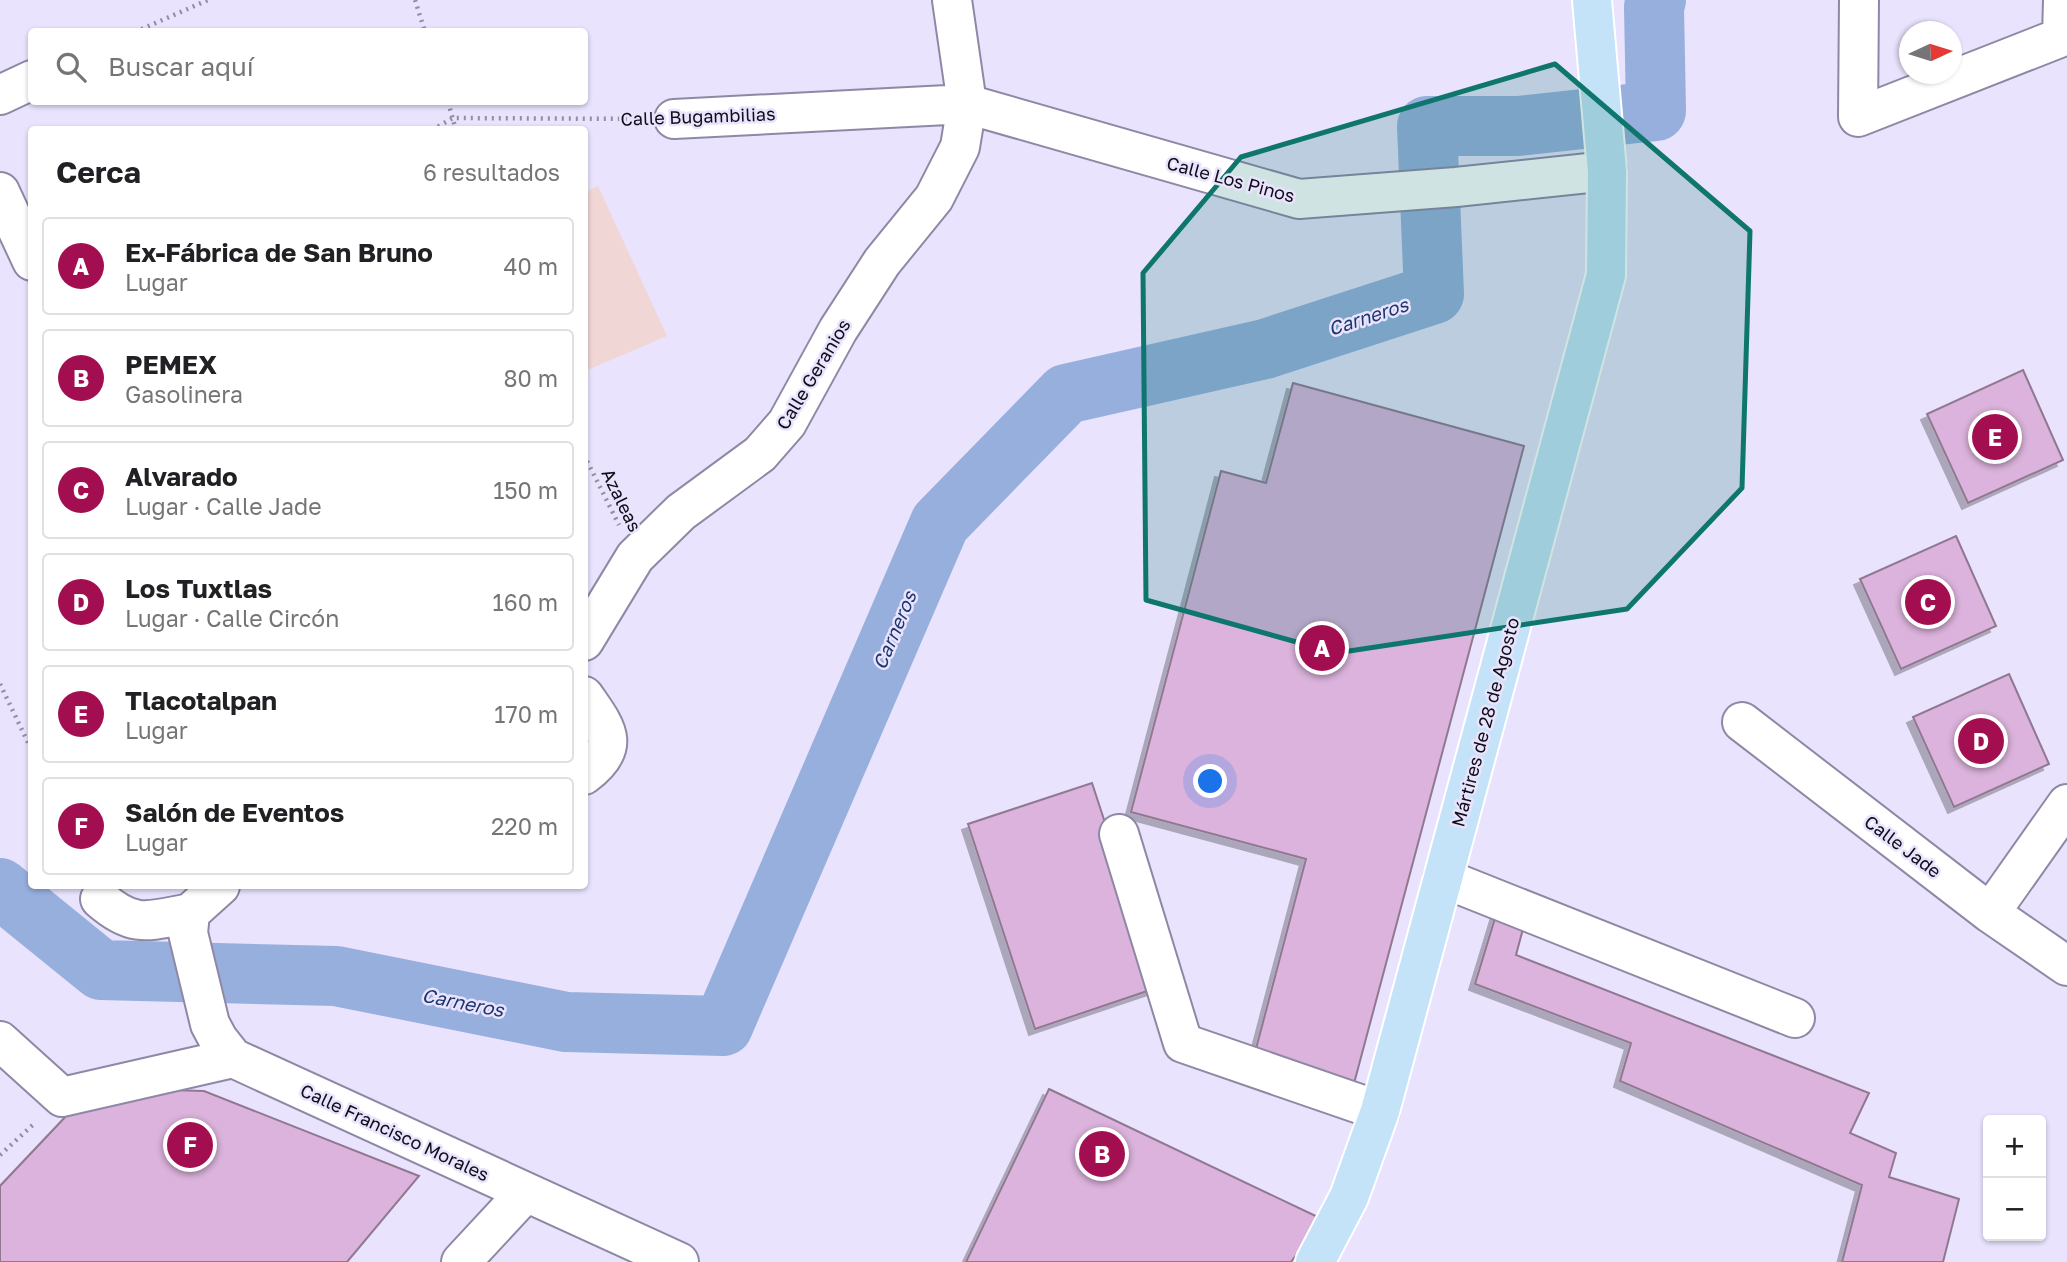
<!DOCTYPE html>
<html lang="es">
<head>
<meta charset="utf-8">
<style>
  :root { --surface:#fff; --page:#f2f2f2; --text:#202124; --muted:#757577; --line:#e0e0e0; --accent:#a20e50 }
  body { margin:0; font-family:"Golos Text",sans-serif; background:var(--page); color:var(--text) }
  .controls { position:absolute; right:21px; bottom:21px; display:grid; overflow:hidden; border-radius:7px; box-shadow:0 2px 5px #0004 }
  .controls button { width:63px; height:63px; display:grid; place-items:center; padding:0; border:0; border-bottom:2px solid var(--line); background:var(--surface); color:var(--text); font:35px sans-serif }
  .compass { position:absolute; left:1899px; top:21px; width:63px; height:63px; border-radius:50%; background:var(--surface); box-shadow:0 2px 5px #0004; rotate:86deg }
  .you { position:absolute; left:1211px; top:782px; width:24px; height:24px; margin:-18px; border:5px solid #fff; border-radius:50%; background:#1a73e8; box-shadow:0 0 0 10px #1a73e833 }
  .badge { display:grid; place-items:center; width:46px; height:46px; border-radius:50%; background:var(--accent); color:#fff; font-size:23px; font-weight:700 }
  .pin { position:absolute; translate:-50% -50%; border:4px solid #fff; box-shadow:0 2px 7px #0006 }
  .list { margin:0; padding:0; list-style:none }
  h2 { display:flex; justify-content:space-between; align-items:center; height:91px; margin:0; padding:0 28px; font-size:30px }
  h2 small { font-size:23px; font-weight:400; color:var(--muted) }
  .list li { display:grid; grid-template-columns:46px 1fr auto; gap:21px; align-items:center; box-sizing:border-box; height:98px; margin:0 14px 14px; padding:0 14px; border:2px solid var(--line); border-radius:7px }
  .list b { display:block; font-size:26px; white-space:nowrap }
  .list p { margin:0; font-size:23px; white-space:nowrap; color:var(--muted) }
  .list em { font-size:23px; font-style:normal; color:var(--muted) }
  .icon { flex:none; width:38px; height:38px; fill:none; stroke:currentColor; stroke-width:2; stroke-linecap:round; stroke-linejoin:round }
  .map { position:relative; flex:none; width:2067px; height:1262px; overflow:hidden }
  .search { position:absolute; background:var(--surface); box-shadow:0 2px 5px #0004; left:28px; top:28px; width:560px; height:77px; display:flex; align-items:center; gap:18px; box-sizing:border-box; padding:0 24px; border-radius:7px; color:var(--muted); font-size:26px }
  .panel { position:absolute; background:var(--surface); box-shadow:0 2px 5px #0004; left:28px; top:126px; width:560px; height:763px; border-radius:7px }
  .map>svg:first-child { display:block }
  .education { fill:#f1d6d6 }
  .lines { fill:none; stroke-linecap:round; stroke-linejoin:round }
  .river { stroke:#97afdd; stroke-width:60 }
  .building { fill:#dbb3dc; stroke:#907990; stroke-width:2; filter:url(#shadow) }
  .minor-casing { stroke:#8f88a5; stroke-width:42 }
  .major-casing { stroke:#fff; stroke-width:42 }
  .path { stroke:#928ea1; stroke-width:4.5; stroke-dasharray:2 5; stroke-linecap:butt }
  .minor { stroke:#fff; stroke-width:38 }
  .major { stroke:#c4e3f8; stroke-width:38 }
  .marked { fill:#0f766e; fill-opacity:0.2; stroke:#0f766e; stroke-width:5; stroke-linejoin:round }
  .labels { text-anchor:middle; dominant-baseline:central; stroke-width:5; stroke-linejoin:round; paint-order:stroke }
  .street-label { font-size:18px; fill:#0f0d17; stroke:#e9e3fd }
  .water-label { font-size:19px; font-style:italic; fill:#1d376e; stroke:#e9e3fd }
</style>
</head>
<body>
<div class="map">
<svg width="2067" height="1262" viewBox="0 0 2067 1262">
  <defs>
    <filter id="shadow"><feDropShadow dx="-6" dy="6" stdDeviation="0" flood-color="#0004"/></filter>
  </defs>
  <rect width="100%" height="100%" fill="#e9e3fd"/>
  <path class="education" d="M598,186L667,336L585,371V192Z"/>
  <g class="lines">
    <path class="river" d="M0,888L101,970L336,976L566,1022L723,1026L940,523L1066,394L1265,349L1434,294L1427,126H1518L1656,111L1654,7L1656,0"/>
  </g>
  <path class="building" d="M2023,370L2063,460L1968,503L1927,414Z
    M1293,383L1524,446L1352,1091L1252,1064L1306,859L1131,812L1221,471L1266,483Z
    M1956,536L1996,626L1901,669L1860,579Z
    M2009,674L2049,764L1954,807L1913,717Z
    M1092,783L1159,987L1035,1029L968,824Z
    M1499,905L1527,914L1516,955L1869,1093L1850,1133L1896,1153L1889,1177L1959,1199L1943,1262H1842L1862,1185L1620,1081L1631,1043L1475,984Z
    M134,1089L204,1091L419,1176L347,1262H0V1186L69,1113Z
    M1049,1089L1322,1219L1291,1262H966Z"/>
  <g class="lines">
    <g class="minor-casing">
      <path id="minor" d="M1859,0L1858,117L2067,35
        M2062,37L2063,0
        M0,95L32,80
        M674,119L967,104L1299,199L1456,187L1607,171
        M0,192L32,261
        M584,641L635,557L681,512L760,454L787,423L838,330L882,262L934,198L960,147L967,104L952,0
        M584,696C606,728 623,746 584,775
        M1742,722L1990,913L2067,966
        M1119,834L1183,1043L1380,1111
        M1443,878L1795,1018
        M220,886L190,913L188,933L210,1024L218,1039L233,1058L679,1262
        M100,899C134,929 149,921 190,913
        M1990,913L2067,804
        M0,1041L62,1097L233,1058
        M461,1262L526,1192"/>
    </g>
    <g class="major-casing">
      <path id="major" d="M1315,1262L1349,1197L1380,1111L1606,275L1607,171L1592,0"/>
    </g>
    <path class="path" d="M415,0L425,32
      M135,32L208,0
      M448,102L456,130
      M432,130L453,118L642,119
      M584,455L619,525
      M0,684L32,751
      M0,1155L36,1122"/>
    <use href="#minor" class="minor"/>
    <use href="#major" class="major"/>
  </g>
  <path class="marked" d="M1555,64L1750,231L1742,488L1627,609L1336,653L1146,600L1143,273L1241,157Z"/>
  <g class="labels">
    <g class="street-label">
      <text transform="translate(698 116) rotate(-2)">Calle Bugambilias</text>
      <text transform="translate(1231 179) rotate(15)">Calle Los Pinos</text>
      <text transform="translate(813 374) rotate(-59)">Calle Geranios</text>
      <text transform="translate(622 500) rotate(64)">Azaleas</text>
      <text transform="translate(1485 722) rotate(-75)">Mártires de 28 de Agosto</text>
      <text transform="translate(1903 846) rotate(37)">Calle Jade</text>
      <text transform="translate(395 1132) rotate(25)">Calle Francisco Morales</text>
    </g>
    <g class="water-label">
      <text transform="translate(1368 316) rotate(-18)">Carneros</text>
      <text transform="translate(894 630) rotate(-67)">Carneros</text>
      <text transform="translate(463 1002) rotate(11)">Carneros</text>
    </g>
  </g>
</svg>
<div class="controls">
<button>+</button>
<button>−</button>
</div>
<svg class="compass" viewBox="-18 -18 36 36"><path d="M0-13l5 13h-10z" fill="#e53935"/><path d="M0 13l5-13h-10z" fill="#757577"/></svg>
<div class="you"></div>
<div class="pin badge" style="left:1322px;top:648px">A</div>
<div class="pin badge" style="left:1102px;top:1154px">B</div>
<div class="pin badge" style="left:1928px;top:602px">C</div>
<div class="pin badge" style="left:1981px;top:741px">D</div>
<div class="pin badge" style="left:1995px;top:437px">E</div>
<div class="pin badge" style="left:190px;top:1145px">F</div>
<div class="search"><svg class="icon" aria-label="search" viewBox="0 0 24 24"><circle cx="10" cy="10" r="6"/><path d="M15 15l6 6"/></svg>Buscar aquí</div>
<section class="panel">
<h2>Cerca<small>6 resultados</small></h2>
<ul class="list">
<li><span class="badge">A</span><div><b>Ex-Fábrica de San Bruno</b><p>Lugar</p></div><em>40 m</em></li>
<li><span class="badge">B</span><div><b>PEMEX</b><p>Gasolinera</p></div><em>80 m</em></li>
<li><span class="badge">C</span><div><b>Alvarado</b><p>Lugar · Calle Jade</p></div><em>150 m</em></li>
<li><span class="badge">D</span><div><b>Los Tuxtlas</b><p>Lugar · Calle Circón</p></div><em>160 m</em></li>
<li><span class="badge">E</span><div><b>Tlacotalpan</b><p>Lugar</p></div><em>170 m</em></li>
<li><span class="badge">F</span><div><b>Salón de Eventos</b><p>Lugar</p></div><em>220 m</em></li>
</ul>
</section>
</div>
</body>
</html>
